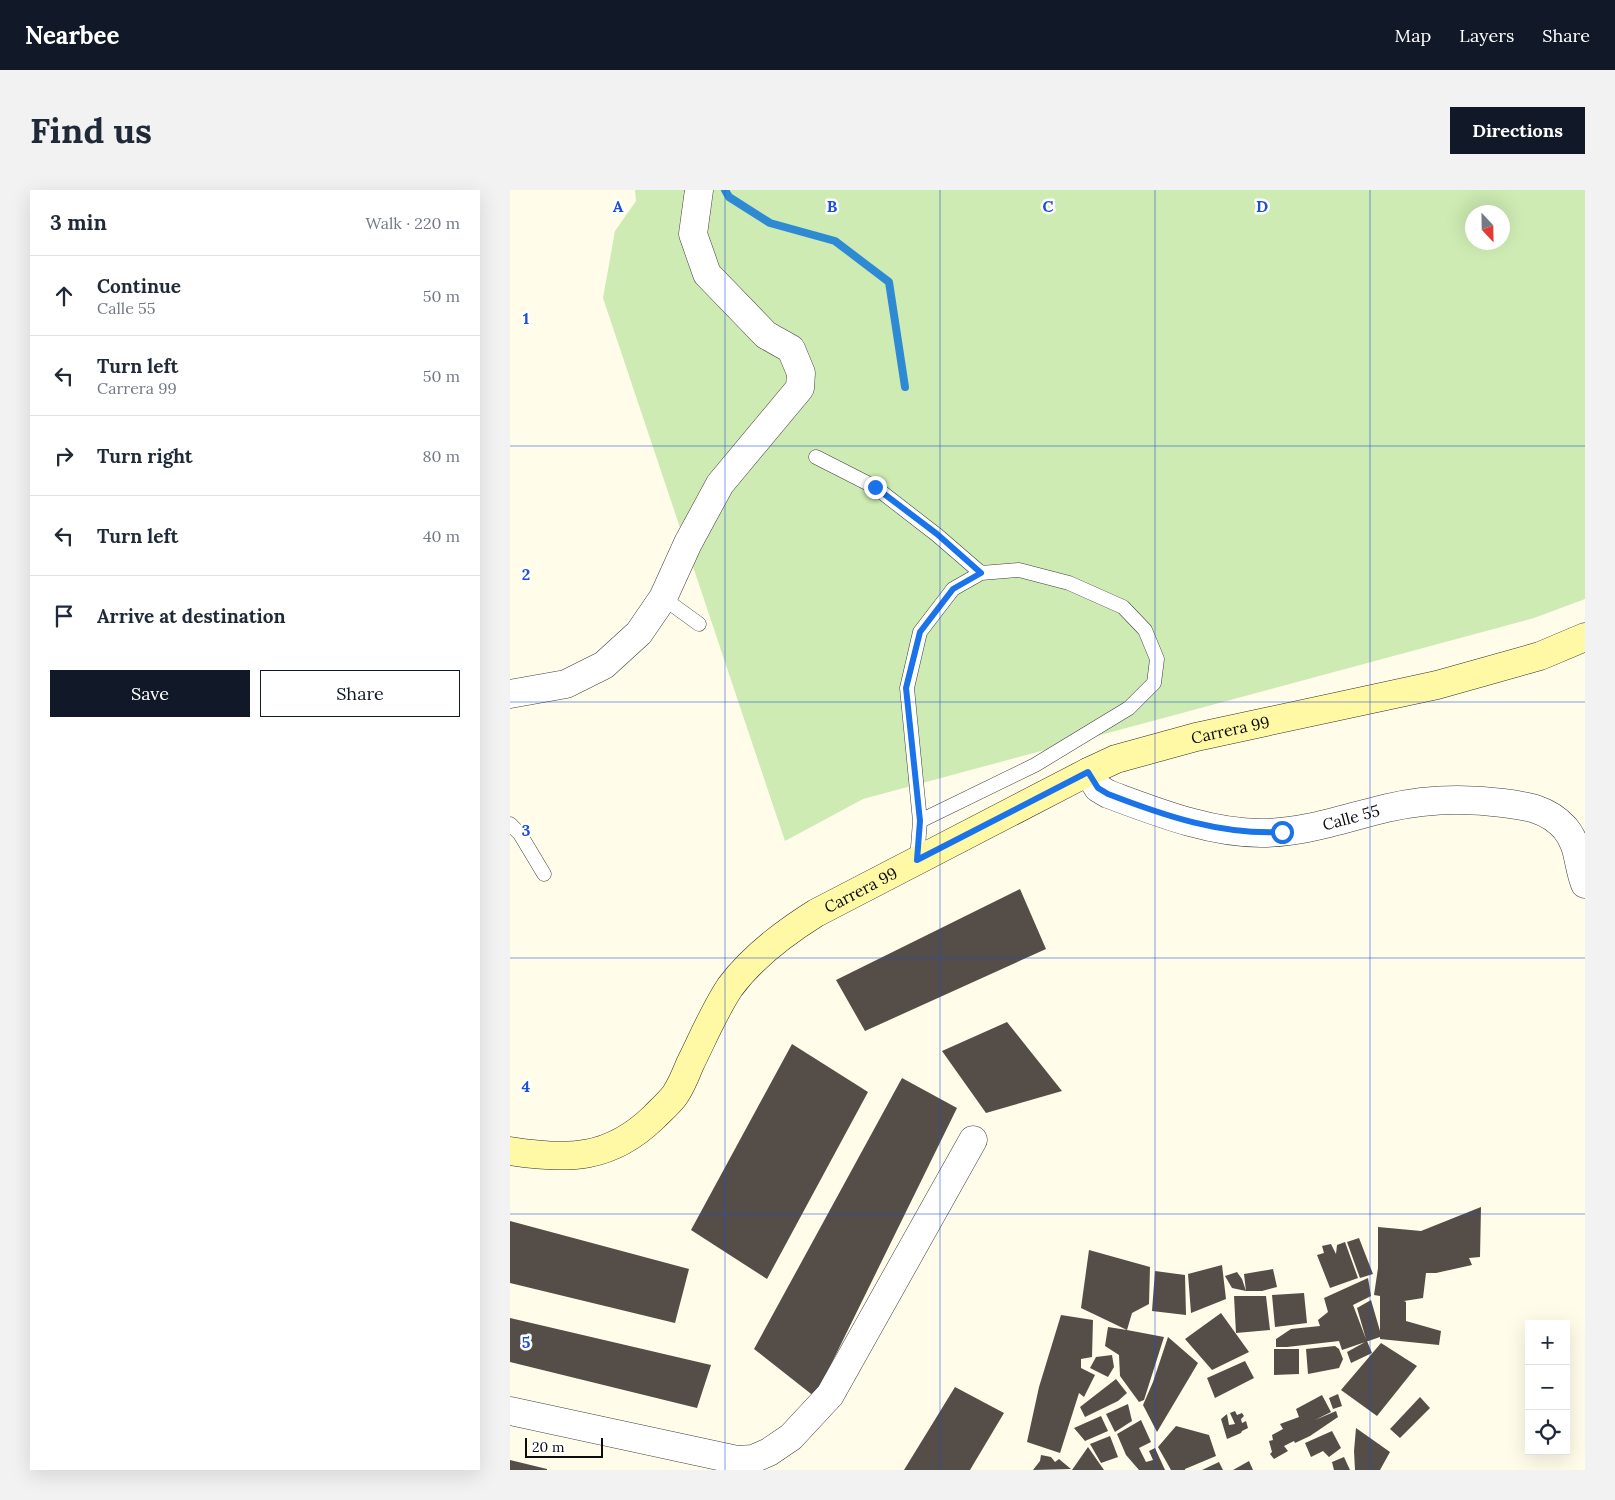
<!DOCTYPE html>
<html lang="en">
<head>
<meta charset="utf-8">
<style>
  :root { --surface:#fff; --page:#f2f2f3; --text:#1f2937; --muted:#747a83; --line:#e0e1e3; --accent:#111827 }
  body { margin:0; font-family:Lora,serif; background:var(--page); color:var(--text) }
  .controls { position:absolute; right:15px; bottom:15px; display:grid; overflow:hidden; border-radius:0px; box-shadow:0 5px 20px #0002 }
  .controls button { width:45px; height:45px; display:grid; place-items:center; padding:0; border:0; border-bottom:1px solid var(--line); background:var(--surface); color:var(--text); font:25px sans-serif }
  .compass { position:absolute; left:955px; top:15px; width:45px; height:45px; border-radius:50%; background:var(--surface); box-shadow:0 5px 20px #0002; rotate:158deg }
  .scale { position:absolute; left:15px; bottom:12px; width:78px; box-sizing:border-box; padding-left:5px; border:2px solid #0c0c0c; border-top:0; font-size:14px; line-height:18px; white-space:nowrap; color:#0c0c0c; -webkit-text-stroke:4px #fff; paint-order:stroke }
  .stop { position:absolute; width:15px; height:15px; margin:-11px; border:4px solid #1a73e8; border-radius:50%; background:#fff }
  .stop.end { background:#1a73e8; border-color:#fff; box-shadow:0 1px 5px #0008 }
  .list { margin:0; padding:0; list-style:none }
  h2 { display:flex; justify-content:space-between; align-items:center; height:65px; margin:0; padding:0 20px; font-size:21px }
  h2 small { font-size:16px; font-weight:400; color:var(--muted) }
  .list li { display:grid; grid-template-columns:32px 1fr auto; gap:15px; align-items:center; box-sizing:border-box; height:80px; padding:0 20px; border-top:1px solid var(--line) }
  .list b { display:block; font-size:19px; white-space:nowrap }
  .list p { margin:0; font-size:16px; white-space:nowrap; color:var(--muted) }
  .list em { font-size:16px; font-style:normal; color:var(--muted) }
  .actions { display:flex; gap:10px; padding:15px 20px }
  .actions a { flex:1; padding:11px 0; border:1px solid var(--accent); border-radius:0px; text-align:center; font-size:18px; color:var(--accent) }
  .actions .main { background:var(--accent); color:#fff }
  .icon { flex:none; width:28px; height:28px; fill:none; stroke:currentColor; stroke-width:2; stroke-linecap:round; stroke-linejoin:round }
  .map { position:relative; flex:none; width:1075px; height:1280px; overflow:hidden; border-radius:0px }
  header { display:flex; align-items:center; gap:30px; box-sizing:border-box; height:70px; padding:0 25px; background:var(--accent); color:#fff }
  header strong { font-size:24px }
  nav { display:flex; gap:28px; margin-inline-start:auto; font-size:18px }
  .intro { display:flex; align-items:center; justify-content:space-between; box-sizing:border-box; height:120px; padding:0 30px }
  h1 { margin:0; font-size:35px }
  .button { padding:12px 22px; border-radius:0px; background:var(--accent); color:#fff; font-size:18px; font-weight:700 }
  main { display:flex; gap:30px; padding:0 30px }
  aside { flex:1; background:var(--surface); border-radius:0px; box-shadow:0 5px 20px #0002 }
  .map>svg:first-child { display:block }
  .green { fill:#cdebb2; fill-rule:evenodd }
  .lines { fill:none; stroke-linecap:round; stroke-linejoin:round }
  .stream { stroke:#2f8ad4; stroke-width:8 }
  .building { fill:#554d47 }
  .lane-casing { stroke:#3f3f3f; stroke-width:15 }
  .street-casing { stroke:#3f3f3f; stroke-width:29 }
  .secondary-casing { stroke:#2e2e2e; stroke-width:29 }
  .lane { stroke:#fff; stroke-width:14 }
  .street { stroke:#fff; stroke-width:28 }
  .secondary { stroke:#fff9a5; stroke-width:28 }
  .route { stroke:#1a73e8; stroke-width:6 }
  .grid { fill:none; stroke:#1d4ed8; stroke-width:1; stroke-opacity:0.55 }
  .labels { text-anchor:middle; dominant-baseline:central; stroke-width:5; stroke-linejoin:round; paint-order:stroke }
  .street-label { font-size:16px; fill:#0c0c0c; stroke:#fff }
  .grid-label { font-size:16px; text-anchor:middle; font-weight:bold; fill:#1d4ed8; stroke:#fff; stroke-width:5; stroke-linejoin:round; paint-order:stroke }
</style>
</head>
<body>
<header>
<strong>Nearbee</strong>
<nav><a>Map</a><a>Layers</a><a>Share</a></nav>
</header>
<div class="intro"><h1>Find us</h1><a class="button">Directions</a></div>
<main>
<aside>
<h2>3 min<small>Walk · 220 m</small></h2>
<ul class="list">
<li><svg class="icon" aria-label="ahead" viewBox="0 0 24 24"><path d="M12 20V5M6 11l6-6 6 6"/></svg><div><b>Continue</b><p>Calle 55</p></div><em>50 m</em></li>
<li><svg class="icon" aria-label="left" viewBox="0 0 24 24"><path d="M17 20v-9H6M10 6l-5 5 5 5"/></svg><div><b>Turn left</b><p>Carrera 99</p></div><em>50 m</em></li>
<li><svg class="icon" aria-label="right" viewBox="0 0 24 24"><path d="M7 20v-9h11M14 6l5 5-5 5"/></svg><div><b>Turn right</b></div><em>80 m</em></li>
<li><svg class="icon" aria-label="left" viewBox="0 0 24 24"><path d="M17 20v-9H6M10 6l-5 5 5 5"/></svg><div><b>Turn left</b></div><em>40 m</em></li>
<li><svg class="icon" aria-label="arrive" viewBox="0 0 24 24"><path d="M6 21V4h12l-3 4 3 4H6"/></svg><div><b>Arrive at destination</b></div></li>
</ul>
<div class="actions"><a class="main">Save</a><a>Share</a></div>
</aside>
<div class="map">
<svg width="1075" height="1280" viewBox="0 0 1075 1280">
  <rect width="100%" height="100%" fill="#fffcea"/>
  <path class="green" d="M125,0H1075V409L1024,428L353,609L275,651L93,108L105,41L126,11ZM962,22H992V52H962Z"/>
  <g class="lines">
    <path class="stream" d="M215,0L219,7L260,33L325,51L379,92L395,197"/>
  </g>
  <path class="building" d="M510,699L536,759L355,841L326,790Z
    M497,832L552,901L476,923L432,861Z
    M282,854L358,902L257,1089L181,1040Z
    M392,888L447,918L305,1207L244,1159Z
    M971,1017L970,1067L959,1068L962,1075L926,1083H916L913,1108L894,1111L896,1112V1131L931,1141L929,1155L870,1149V1147L832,1160L829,1151L777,1157H766V1149L781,1139L810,1136L808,1130L818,1122L814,1108L858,1088L861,1106L843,1115L856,1149L847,1118L861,1110L870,1141V1106L864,1105L868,1078V1037L911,1041Z
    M0,1031L179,1079L165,1133L0,1093Z
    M849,1048L863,1084L850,1088L837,1052Z
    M835,1052L848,1088L820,1098L807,1065L814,1063L812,1056L821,1054L826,1064L827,1055Z
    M579,1060L640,1077L639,1114L622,1123L617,1140L571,1118Z
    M712,1075L716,1109L681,1123L678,1084Z
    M763,1079L767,1097L752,1101H736L734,1084Z
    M645,1081L675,1085L676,1125L642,1121Z
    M727,1082L732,1089L736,1101L722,1098L715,1086Z
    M794,1103L797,1133L765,1137L762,1105Z
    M724,1106H756L760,1140L726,1143Z
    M711,1123L739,1162L702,1180L675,1149Z
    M551,1125L583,1130L582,1167L571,1169V1178L585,1185L574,1207L569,1203L550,1263L517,1252L529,1197Z
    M0,1128L201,1175L187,1218L0,1172Z
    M598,1137L617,1140L654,1147L634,1210L629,1212L610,1186L609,1165L595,1156Z
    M658,1147L688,1173L647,1242L633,1215L643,1192Z
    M857,1151L862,1163L841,1173L837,1162Z
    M871,1153L907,1176L867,1226L831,1200Z
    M825,1156L829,1159L833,1169L829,1178L798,1184L796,1159Z
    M764,1159H789V1184L764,1185Z
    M602,1165L604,1177L598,1187L580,1178L586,1167Z
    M735,1171L744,1188L705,1208L697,1188Z
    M606,1189L617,1203L608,1211L575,1227L570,1217Z
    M445,1197L494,1223L460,1280H394Z
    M828,1204L832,1216L823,1219L819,1208Z
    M812,1205L821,1222L805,1230L826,1221L828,1227L800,1246L785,1253L784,1251L774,1256L778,1261L764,1269L760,1264L762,1262L759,1251L763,1250L762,1245L773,1239L770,1234L789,1227L786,1219Z
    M910,1207L920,1218L890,1248L880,1239Z
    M618,1214L622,1231L605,1242L596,1224Z
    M725,1221L727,1225L732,1223L734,1226L731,1229L732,1233L736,1231L738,1238L732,1241L731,1243L717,1249L711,1229L717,1224L719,1235L725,1234L720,1223Z
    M591,1226L598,1241L575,1251L564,1238Z
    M631,1230L641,1252L629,1258L636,1272L643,1270L639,1261L645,1258L655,1280H629L616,1265L607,1244Z
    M666,1236L699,1245L706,1266L675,1279V1280H661L648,1257Z
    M846,1238L880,1262L870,1280H845L844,1261Z
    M822,1241L831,1258L819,1267L813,1261L801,1267L795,1253Z
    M600,1246L608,1267L591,1273L580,1254Z
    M578,1257L594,1280H562Z
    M531,1265L541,1267L545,1272L549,1269L561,1279L523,1280L530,1271Z
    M834,1267L840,1280H824L822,1272Z
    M0,1270L37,1279V1280H0Z
    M739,1271L743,1280H723Z
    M709,1272L713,1280H692Z"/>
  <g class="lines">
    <g class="lane-casing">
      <path id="lane" d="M306,267L365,297L427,345L471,383
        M153,408L189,434
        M0,634L10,644L34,684
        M407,670L410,631L397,498L410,442L443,399L471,383L509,380L559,393L613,417L635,440L647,469L644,493L619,518L525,575L410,631"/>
    </g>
    <g class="street-casing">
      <g id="street">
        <path d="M0,504L56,494L94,475L129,443L153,408L178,353L210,294L290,198L291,183L281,159L256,145L197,84L183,44L189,0"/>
        <path id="s1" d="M578,582L588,598L598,604C647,622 699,643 751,643C795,643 835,628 877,618C915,609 955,608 993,613C1017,616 1038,619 1055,638C1070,656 1067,674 1075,694"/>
        <path d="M0,1221L227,1270L243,1269L259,1262L281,1247L320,1205L463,950"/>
      </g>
    </g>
    <g class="secondary-casing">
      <g id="secondary">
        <path id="s2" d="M0,961C58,970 100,970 144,927C151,920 159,913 165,905C171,896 176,884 180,874C193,848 204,821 220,797C243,766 274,743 306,723L578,582L606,569L686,547L927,495L1030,466L1075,447"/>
      </g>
    </g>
    <use href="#lane" class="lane"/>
    <use href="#street" class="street"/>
    <use href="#secondary" class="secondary"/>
  </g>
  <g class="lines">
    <path class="route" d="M365,297L427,344L471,383L443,399L410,442L396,498L410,631L407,670L578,582L588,598L598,604C655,626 711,645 772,642"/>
  </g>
  <path class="grid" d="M215,0V1280M430,0V1280M645,0V1280M860,0V1280M0,256H1075M0,512H1075M0,768H1075M0,1024H1075"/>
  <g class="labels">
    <g class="street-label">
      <text stroke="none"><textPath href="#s2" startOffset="876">Carrera 99</textPath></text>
      <text stroke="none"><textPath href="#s1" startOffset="281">Calle 55</textPath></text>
      <text stroke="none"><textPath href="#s2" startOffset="471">Carrera 99</textPath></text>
    </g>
  </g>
  <g class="grid-label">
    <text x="108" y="22">A</text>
    <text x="322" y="22">B</text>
    <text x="538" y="22">C</text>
    <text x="752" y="22">D</text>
    <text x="16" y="134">1</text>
    <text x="16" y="390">2</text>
    <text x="16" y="646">3</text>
    <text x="16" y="902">4</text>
    <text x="16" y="1158">5</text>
  </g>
</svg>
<div class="controls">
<button>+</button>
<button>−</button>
<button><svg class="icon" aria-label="locate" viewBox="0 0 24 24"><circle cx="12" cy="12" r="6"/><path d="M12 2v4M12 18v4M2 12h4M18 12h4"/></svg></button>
</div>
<svg class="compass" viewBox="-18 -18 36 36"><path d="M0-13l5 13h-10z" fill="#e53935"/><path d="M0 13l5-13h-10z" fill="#747a83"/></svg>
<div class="scale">20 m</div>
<div class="stop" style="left:772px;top:642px"></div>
<div class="stop end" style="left:365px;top:297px"></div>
</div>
</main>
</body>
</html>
